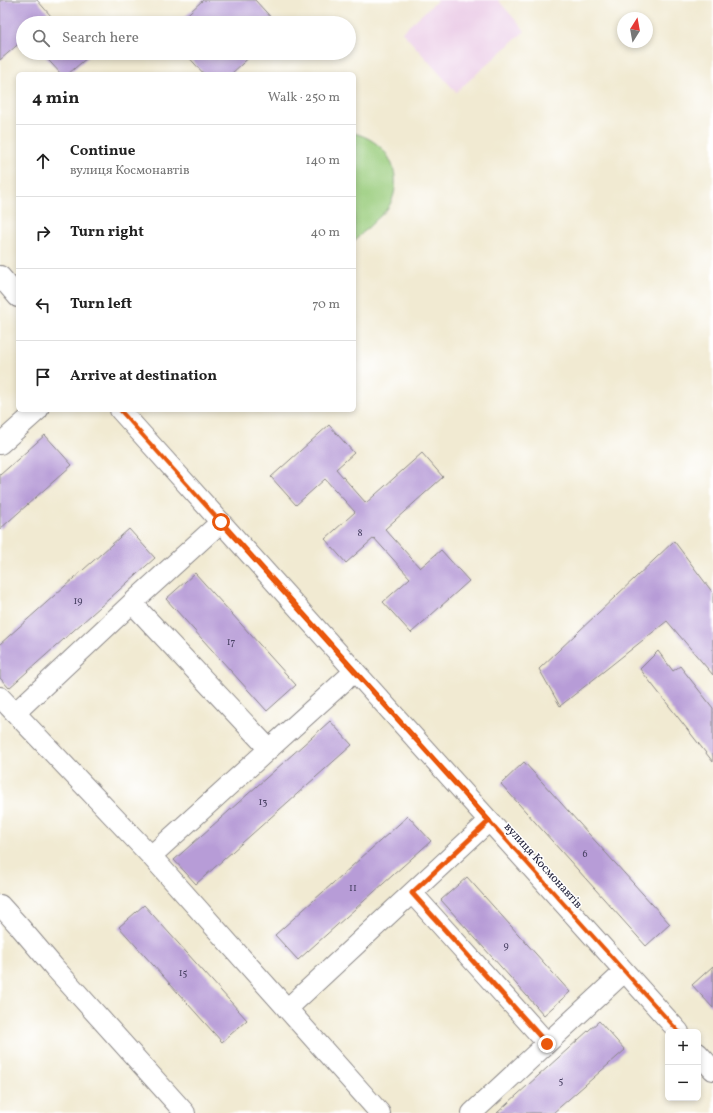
<!DOCTYPE html>
<html lang="en">
<head>
<meta charset="utf-8">
<style>
  :root { --surface:#fff; --page:#f2f2f2; --text:#222; --muted:#767676; --line:#e0e0e0 }
  body { margin:0; font-family:Vollkorn,serif; background:var(--page); color:var(--text) }
  .controls { position:absolute; right:12px; bottom:12px; display:grid; overflow:hidden; border-radius:6px; box-shadow:0 2px 6px #0003 }
  .controls button { width:36px; height:36px; display:grid; place-items:center; padding:0; border:0; border-bottom:1px solid var(--line); background:var(--surface); color:var(--text); font:20px sans-serif }
  .compass { position:absolute; left:617px; top:12px; width:36px; height:36px; border-radius:50%; background:var(--surface); box-shadow:0 2px 6px #0003; rotate:11deg }
  .stop { position:absolute; width:12px; height:12px; margin:-9px; border:3px solid #ea580c; border-radius:50%; background:#fff }
  .stop.end { background:#ea580c; border-color:#fff; box-shadow:0 1px 4px #0008 }
  .list { margin:0; padding:0; list-style:none }
  h2 { display:flex; justify-content:space-between; align-items:center; height:52px; margin:0; padding:0 16px; font-size:17px }
  h2 small { font-size:13px; font-weight:400; color:var(--muted) }
  .list li { display:grid; grid-template-columns:26px 1fr auto; gap:12px; align-items:center; box-sizing:border-box; height:72px; padding:0 16px; border-top:1px solid var(--line) }
  .list b { display:block; font-size:15px; white-space:nowrap }
  .list p { margin:0; font-size:13px; white-space:nowrap; color:var(--muted) }
  .list em { font-size:13px; font-style:normal; color:var(--muted) }
  .icon { flex:none; width:22px; height:22px; fill:none; stroke:currentColor; stroke-width:2; stroke-linecap:round; stroke-linejoin:round }
  .map { position:relative; flex:none; width:713px; height:1113px; overflow:hidden }
  .search { position:absolute; background:var(--surface); box-shadow:0 2px 6px #0003; left:16px; top:16px; width:340px; height:44px; display:flex; align-items:center; gap:10px; box-sizing:border-box; padding:0 14px; border-radius:22px; color:var(--muted); font-size:15px }
  .panel { position:absolute; background:var(--surface); box-shadow:0 2px 6px #0003; left:16px; top:72px; width:340px; height:340px; border-radius:6px }
  .map>svg:first-child { display:block }
  .built { fill:#edd1e9 }
  .green { fill:#99cc7c; stroke:#5e775c }
  .building { fill:#b79cd7 }
  .lines { fill:none; stroke-linecap:round; stroke-linejoin:round }
  .minor-casing { stroke:#8a8686; stroke-width:22 }
  .minor { stroke:#fff; stroke-width:20 }
  .cycleway-casing { stroke:#fff; stroke-width:6 }
  .cycleway { stroke:#e8590c; stroke-width:4 }
  .route { stroke:#ea580c; stroke-width:5 }
  .labels { text-anchor:middle; dominant-baseline:central; stroke-width:3; stroke-linejoin:round; paint-order:stroke }
  .number-label { font-size:10px; fill:#474062 }
  .street-label { font-size:12px; fill:#22223b; stroke:#fff }
</style>
</head>
<body>
<div class="map">
<svg width="713" height="1113" viewBox="0 0 713 1113">
  <rect width="100%" height="100%" fill="#fff"/>
  <filter id="ink" filterUnits="userSpaceOnUse"><feTurbulence type="fractalNoise" baseFrequency=".025" numOctaves="2"/><feDisplacementMap in="SourceGraphic" scale="8" xChannelSelector="R" yChannelSelector="G"/><feConvolveMatrix kernelMatrix="1 2 1 2 8 2 1 2 1" color-interpolation-filters="sRGB"/></filter>
  <filter id="wash" filterUnits="userSpaceOnUse"><feTurbulence type="fractalNoise" baseFrequency=".012" numOctaves="4" result="noise"/><feDisplacementMap in="SourceGraphic" scale="16" xChannelSelector="R" yChannelSelector="G"/><feGaussianBlur stdDeviation="0.9" result="paint"/><feColorMatrix in="noise" values="0 0 0 0 0 0 0 0 0 0 0 0 0 0 0 0 0 1.4 0 .05"/><feComposite in="paint" operator="in"/></filter>
  <g filter="url(#wash)">
    <rect width="100%" height="100%" fill="#f1ead2"/>
    <path class="built" d="M438,0H498L525,31L456,92L402,32Z"/>
    <path class="green" d="M354,133C381,140 398,161 395,189C394,196 391,204 387,209C384,213 380,216 376,220C369,227 361,234 354,241Z"/>
    <g id="blocks">
      <path class="building" d="M0,0H37L57,23H23V40L0,60Z
        M203,0H255L276,23H178Z
        M42,53H84L88,57L68,74H61Z
        M185,53H254L231,74H204Z
        M329,425L354,453L336,469L366,503L422,453L443,477L385,529L420,568L441,550L469,581L411,633L383,602L410,578L374,538L346,563L325,539L355,512L325,479L296,505L271,477Z
        M45,435L72,465L0,529V475Z
        M129,529L155,558L9,688L0,678V644Z
        M674,541L713,593V675L667,621L560,706L539,669Z
        M195,573L296,685L267,711L166,599Z
        M658,651L673,671L680,666L713,708V762L640,669Z
        M330,721L352,745L196,884L174,860Z
        M524,762L670,924L646,946L501,784Z
        M408,816L431,841L298,960L275,935Z
        M467,877L570,992L544,1015L441,900Z
        M144,905L247,1020L222,1042L119,927Z
        M713,966V1008L692,985Z
        M599,1021L625,1050L553,1113H497Z"/>
    </g>
  </g>
  <g filter="url(#ink)">
    <use href="#blocks" fill-opacity="0" stroke="#8a8686" stroke-width="1"/>
    <g class="lines">
      <g class="minor-casing">
        <path id="minor" d="M0,276L18,297
          M120,410L679,1032
          M0,444L38,410
          M221,522L132,603L269,749
          M0,697L151,856L355,671
          M15,713L132,603
          M151,856L380,1113
          M412,893L547,1043
          M0,905L19,926L54,967L185,1113
          M287,1009L489,821
          M698,1053L713,1070
          M472,1113L624,972"/>
      </g>
      <use href="#minor" class="minor"/>
      <g class="cycleway-casing">
        <path id="cycleway" d="M120,410L679,1032"/>
      </g>
      <use href="#cycleway" class="cycleway"/>
    </g>
  </g>
  <g class="lines" filter="url(#ink)">
    <path class="route" d="M221,522L489,821L412,893L547,1044"/>
  </g>
  <g class="labels">
    <g class="number-label">
      <text x="360" y="533">8</text>
      <text x="78" y="601">19</text>
      <text x="231" y="642">17</text>
      <text x="263" y="802">13</text>
      <text x="585" y="854">6</text>
      <text x="353" y="888">11</text>
      <text x="506" y="946">9</text>
      <text x="183" y="973">15</text>
      <text x="561" y="1081">5</text>
    </g>
    <g class="street-label">
      <text transform="translate(543 866) rotate(48)">вулиця Космонавтів</text>
    </g>
  </g>
</svg>
<div class="controls">
<button>+</button>
<button>−</button>
</div>
<svg class="compass" viewBox="-18 -18 36 36"><path d="M0-13l5 13h-10z" fill="#e53935"/><path d="M0 13l5-13h-10z" fill="#767676"/></svg>
<div class="stop" style="left:221px;top:522px"></div>
<div class="stop end" style="left:547px;top:1044px"></div>
<div class="search"><svg class="icon" aria-label="search" viewBox="0 0 24 24"><circle cx="10" cy="10" r="6"/><path d="M15 15l6 6"/></svg>Search here</div>
<section class="panel">
<h2>4 min<small>Walk · 250 m</small></h2>
<ul class="list">
<li><svg class="icon" aria-label="ahead" viewBox="0 0 24 24"><path d="M12 20V5M6 11l6-6 6 6"/></svg><div><b>Continue</b><p>вулиця Космонавтів</p></div><em>140 m</em></li>
<li><svg class="icon" aria-label="right" viewBox="0 0 24 24"><path d="M7 20v-9h11M14 6l5 5-5 5"/></svg><div><b>Turn right</b></div><em>40 m</em></li>
<li><svg class="icon" aria-label="left" viewBox="0 0 24 24"><path d="M17 20v-9H6M10 6l-5 5 5 5"/></svg><div><b>Turn left</b></div><em>70 m</em></li>
<li><svg class="icon" aria-label="arrive" viewBox="0 0 24 24"><path d="M6 21V4h12l-3 4 3 4H6"/></svg><div><b>Arrive at destination</b></div></li>
</ul>
</section>
</div>
</body>
</html>
